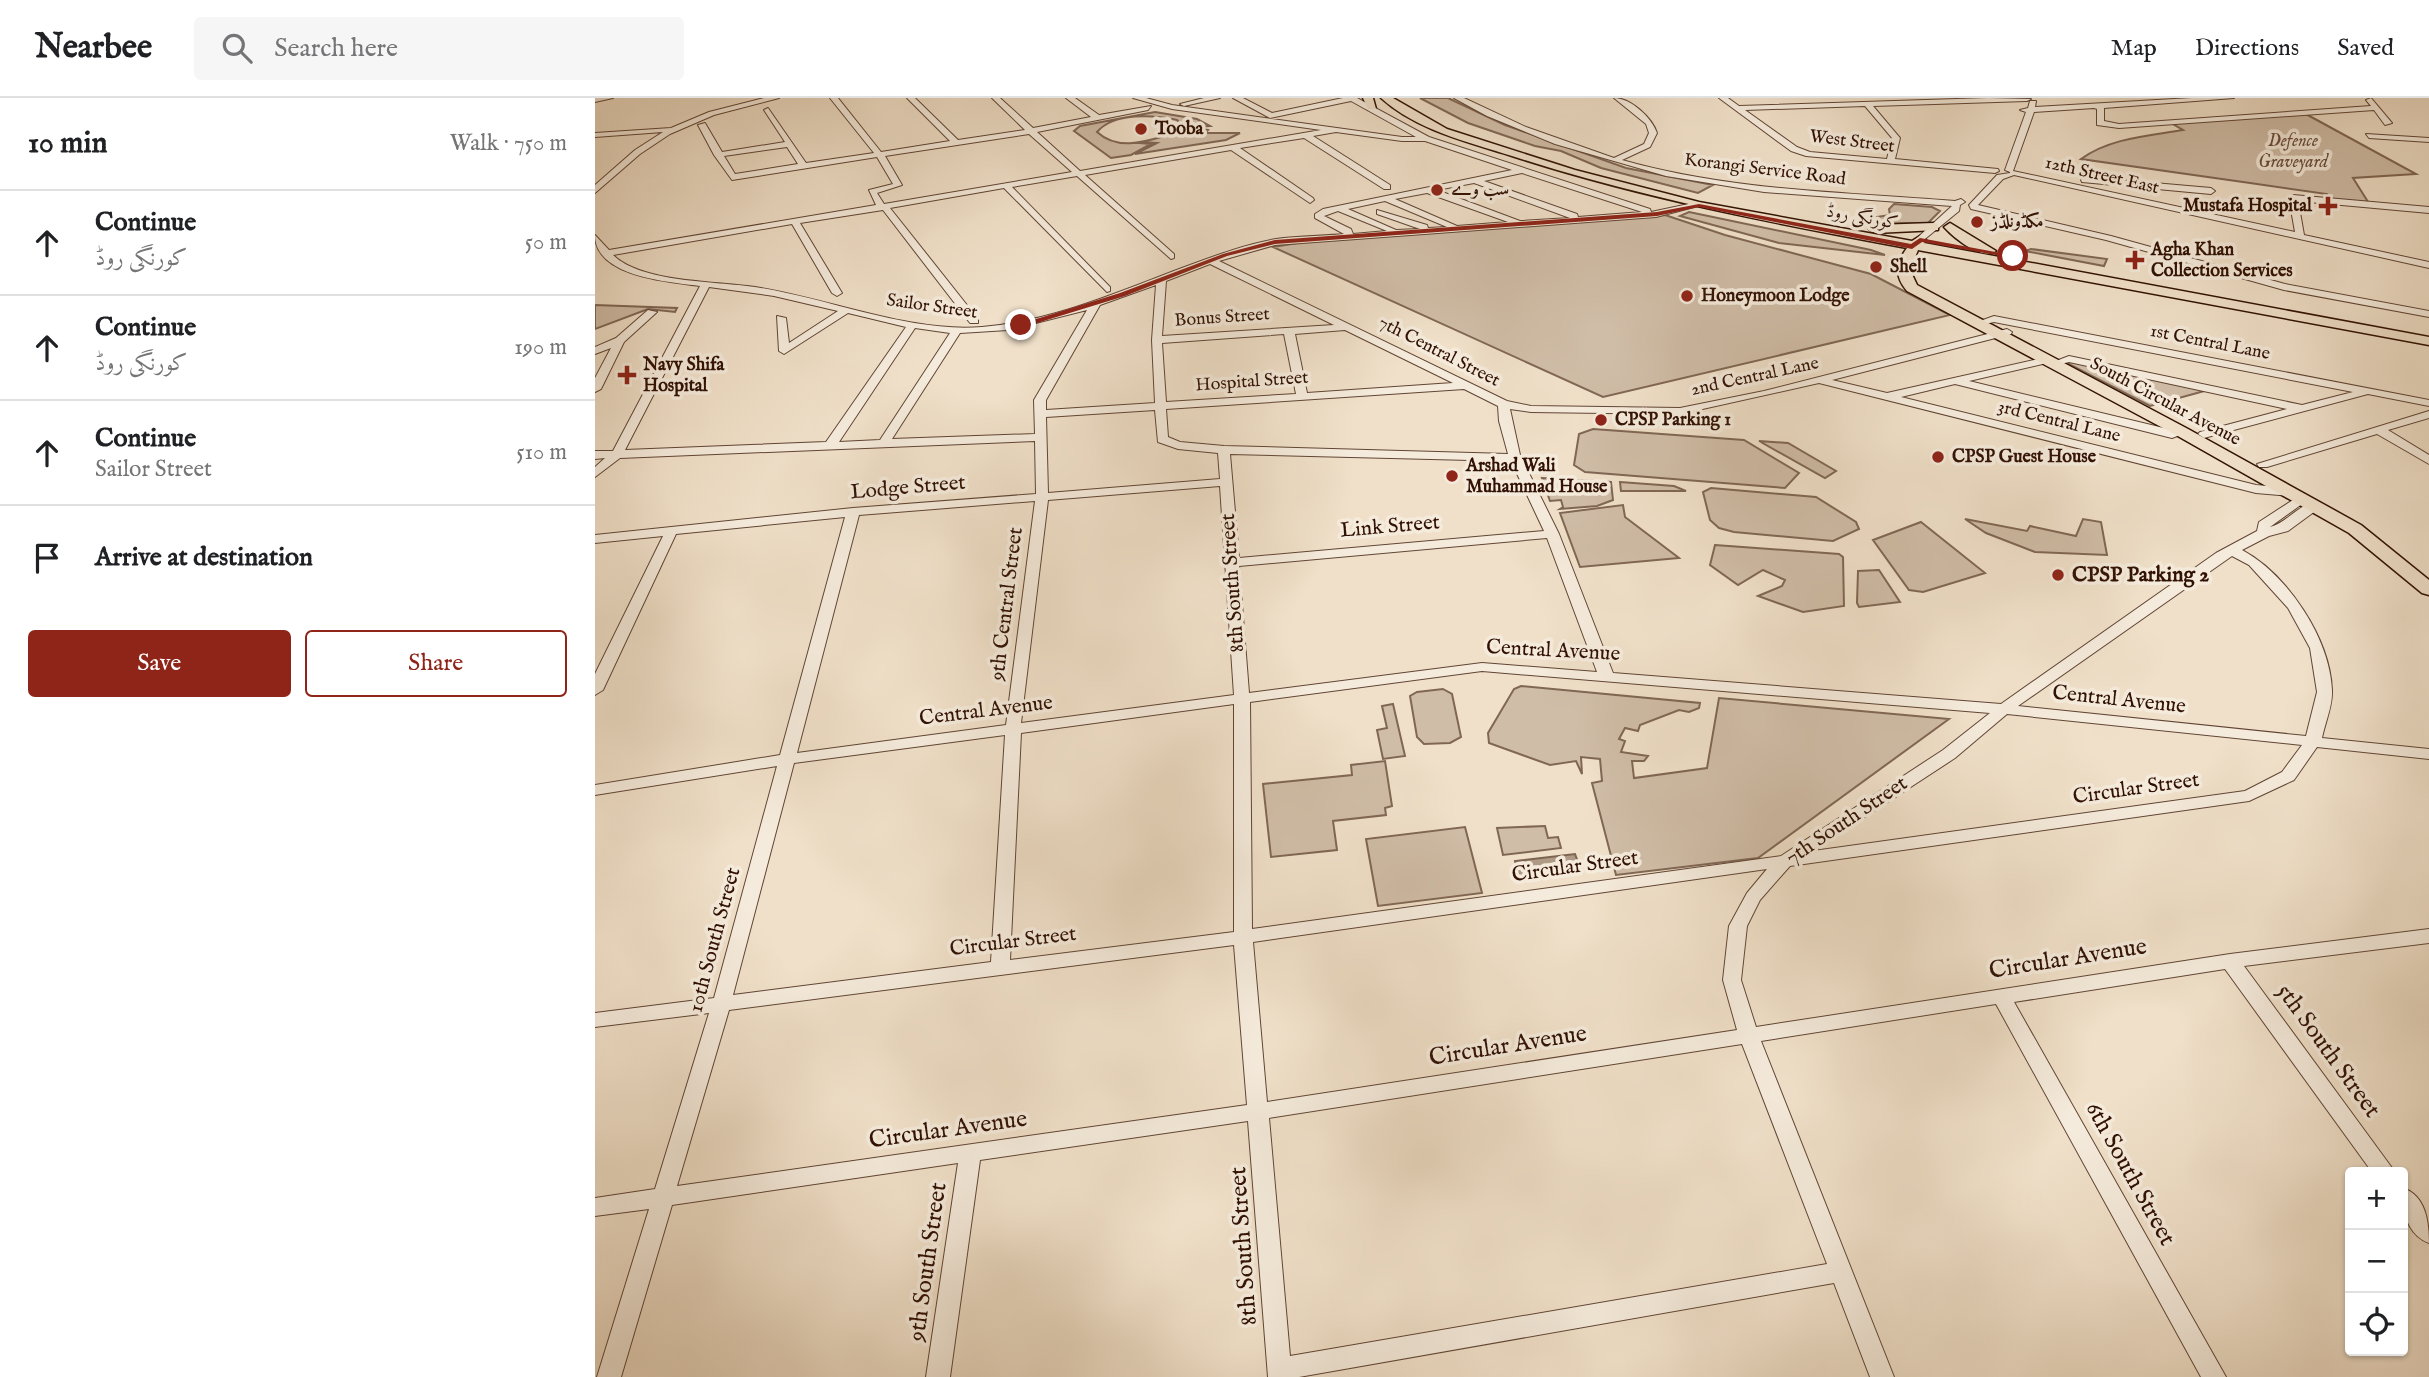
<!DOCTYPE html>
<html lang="en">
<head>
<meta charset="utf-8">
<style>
  :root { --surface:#fff; --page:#f6f6f6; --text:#202124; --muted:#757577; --line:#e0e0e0; --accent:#8f2418 }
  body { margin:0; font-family:"IM FELL English",Amiri,serif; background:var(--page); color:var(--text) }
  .controls { position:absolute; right:21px; bottom:21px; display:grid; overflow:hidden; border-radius:7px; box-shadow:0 2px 5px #0004 }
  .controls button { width:63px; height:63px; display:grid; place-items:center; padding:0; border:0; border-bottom:2px solid var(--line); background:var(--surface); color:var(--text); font:35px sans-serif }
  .stop { position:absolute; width:21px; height:21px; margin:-16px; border:5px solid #8f2418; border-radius:50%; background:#fff }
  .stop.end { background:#8f2418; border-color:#fff; box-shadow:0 2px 7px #0008 }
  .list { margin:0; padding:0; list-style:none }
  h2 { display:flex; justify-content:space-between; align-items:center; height:91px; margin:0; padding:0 28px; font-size:30px }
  h2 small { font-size:23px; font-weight:400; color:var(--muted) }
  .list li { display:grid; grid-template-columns:46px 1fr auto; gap:21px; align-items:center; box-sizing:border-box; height:105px; padding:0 28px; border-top:2px solid var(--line) }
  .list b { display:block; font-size:26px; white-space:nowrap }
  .list p { margin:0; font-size:23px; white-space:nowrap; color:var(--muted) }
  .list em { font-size:23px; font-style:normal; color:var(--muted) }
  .actions { display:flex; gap:14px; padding:21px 28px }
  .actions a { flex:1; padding:16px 0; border:2px solid var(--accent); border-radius:7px; text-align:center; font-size:24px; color:var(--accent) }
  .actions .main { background:var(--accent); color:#fff }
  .icon { flex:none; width:38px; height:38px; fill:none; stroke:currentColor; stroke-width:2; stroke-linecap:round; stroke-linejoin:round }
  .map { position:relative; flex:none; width:1834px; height:1279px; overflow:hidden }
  header { display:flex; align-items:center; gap:42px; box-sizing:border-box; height:98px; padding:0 35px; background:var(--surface); border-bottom:2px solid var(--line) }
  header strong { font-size:33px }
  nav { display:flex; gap:38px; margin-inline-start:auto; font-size:24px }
  .search { width:490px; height:63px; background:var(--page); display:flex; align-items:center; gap:18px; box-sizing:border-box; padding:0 24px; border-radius:7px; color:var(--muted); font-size:26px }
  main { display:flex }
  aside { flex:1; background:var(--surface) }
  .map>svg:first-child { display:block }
  .green { fill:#d0bda7; stroke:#806755; stroke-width:2 }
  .water { fill:#af9a86; stroke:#7d6352; stroke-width:2 }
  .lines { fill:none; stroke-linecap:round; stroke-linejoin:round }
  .minor-casing { stroke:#614534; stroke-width:2 }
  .major-casing { stroke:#311103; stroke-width:3 }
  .minor { fill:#f5ebdc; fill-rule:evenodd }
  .major { fill:#f0e0c9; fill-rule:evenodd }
  .route { fill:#8f2418 }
  .poi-dot { fill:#8f2418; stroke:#f5ebdc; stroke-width:2.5 }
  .labels { text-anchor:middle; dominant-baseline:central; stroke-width:7; stroke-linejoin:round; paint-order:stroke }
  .far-poi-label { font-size:18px; font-weight:bold; fill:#311103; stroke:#f5ebdc; text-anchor:start }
  .far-park-label { font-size:18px; font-style:italic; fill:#694d3c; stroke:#f5ebdc }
  .far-street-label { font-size:18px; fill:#311103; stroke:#f5ebdc }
  .street-label { font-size:21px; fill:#311103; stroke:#f5ebdc }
  .poi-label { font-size:21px; font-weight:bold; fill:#311103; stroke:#f5ebdc; text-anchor:start }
  .near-street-label { font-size:24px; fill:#311103; stroke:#f5ebdc }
</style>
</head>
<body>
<header>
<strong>Nearbee</strong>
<div class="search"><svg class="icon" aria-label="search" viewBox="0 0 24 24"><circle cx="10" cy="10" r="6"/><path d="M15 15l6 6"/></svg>Search here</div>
<nav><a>Map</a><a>Directions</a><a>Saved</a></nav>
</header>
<main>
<aside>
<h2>10 min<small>Walk · 750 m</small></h2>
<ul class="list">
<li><svg class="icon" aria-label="ahead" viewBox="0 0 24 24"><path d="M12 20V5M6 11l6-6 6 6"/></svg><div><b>Continue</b><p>کورنگی روڈ</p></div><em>50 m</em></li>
<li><svg class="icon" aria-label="ahead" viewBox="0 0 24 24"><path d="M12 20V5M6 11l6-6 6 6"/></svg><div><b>Continue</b><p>کورنگی روڈ</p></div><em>190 m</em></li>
<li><svg class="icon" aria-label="ahead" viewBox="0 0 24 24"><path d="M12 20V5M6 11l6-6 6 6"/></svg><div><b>Continue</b><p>Sailor Street</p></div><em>510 m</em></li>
<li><svg class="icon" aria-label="arrive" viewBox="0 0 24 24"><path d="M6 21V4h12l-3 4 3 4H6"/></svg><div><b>Arrive at destination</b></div></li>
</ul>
<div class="actions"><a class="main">Save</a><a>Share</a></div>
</aside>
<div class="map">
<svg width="1834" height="1279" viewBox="0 0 1834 1279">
  <rect width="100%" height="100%" fill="#f0e0c9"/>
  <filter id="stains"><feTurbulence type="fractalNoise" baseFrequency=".00286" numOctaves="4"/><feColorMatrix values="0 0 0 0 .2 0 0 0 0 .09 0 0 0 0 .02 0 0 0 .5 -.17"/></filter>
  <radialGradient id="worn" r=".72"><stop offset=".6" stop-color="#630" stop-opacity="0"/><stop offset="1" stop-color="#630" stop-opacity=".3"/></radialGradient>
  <path class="green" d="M825,0H853L910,27L1031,70L1118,87L1103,95L1006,70L966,53L940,48L873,25Z
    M560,14L602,21L615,28L589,30L582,22C559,17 519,14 502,34C535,64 582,24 613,32L610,35H645L631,42L540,56L562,45L547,44L545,45L556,46L536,57L516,60L479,33L485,28Z
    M1709,15L1821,76L1758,80L1775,107L1732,102V96C1650,84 1566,73 1486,61C1515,40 1553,38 1588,32L1576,25Z
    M1299,106L1337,109L1345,113L1333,125L1274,126L1276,120L1295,117L1294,111Z
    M1094,114L1276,152L1290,157L1184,145L1085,118Z
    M1070,117L1130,137L1276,176L1355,217L1008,299L678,149L727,141Z
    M1436,151L1512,161L1509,168L1430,153Z
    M0,207L82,210L80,214L53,211L0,231Z
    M1474,262L1613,292L1555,308L1468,263Z
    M998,331L1149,342L1204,375L1190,390L990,374L979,367L984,336Z
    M1164,343L1193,345L1241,373L1230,380Z
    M947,380L1016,384L1018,402L1002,408L965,411L968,409L966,402L955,403Z
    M1025,384L1079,388L1091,393H1026Z
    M1116,390L1221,399L1261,424L1264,431L1238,443L1139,434L1124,430L1115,422L1108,394Z
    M1028,407L1030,419L1084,460L985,469L965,415Z
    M1370,421L1432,433L1435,428L1481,438L1488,421L1506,424L1512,457L1440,454L1391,435Z
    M1326,424L1390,475L1328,494L1314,492L1278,442Z
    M1120,447L1244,456L1248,459L1249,508L1208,514L1163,498L1187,488L1190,482L1168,472L1143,487L1115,467Z
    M1284,472L1305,504L1264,509L1262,505L1263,473Z
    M926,588L1105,605L1104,610L1094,614L1084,612L1045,627L1043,633L1030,630L1024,641L1030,643L1026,654L1053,658L1049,663H1037L1039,680L1112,670L1124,600L1354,621L1163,760L1021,777L997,685L1007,683L1005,661L986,659L987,676L981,663L955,667L894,645L893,635L919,591Z
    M848,591L857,596L866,639L855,645L829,646L822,639L815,598L822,594Z
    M798,606L810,658L788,661L782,632L792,630L787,608Z
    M790,663L797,708L790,710L791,717L738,723L742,752L676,759L668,686L757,677L756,667Z
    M950,728L953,740L963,739L966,750L908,757L902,730Z
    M870,729L887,795L783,808L771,741Z"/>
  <path class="water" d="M980,756L987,775L925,783L920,763Z"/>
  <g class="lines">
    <g class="minor-casing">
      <path id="minor" d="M0,0H18L0,4Z
        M169,0H184L119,17L75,36L45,56L0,95V87L40,52L68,34L0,39V35L76,30L114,14Z
        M235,0H243L286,54L355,43L312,0H320L363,42L430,32L397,0H405L438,30L496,19L471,0H480L504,17L556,8L553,12L442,34L485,73L726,32L577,11L538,0H551L577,7L807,39H821L756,3L675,20L638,0H648L677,15L748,0H762L834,39L1055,111L1056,114L1103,104L1107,107L1061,119L680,147L624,163L912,303L936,308L1085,310L1169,293L1412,231L1417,234L1416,236L1237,282L1292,295L1452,259L1456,260V264L1374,283L1577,332L1587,330L1593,334L1577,340L1360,286L1306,299L1661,387L1695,390L1701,394L1695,398L1661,395L1224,285L1085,316L936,314L915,311L925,357L964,436L1018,575L1406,606L1621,455L1662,433L1664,424L1704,398H1712L1714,401L1675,429C1692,425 1706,403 1723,405V411L1693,433L1674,438L1647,452C1692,476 1735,540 1737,592C1738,607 1730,625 1727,640L1834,651V661L1722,649L1699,682L1654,703L1195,768L1165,802L1152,828L1146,882L1161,929L1635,856L1834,831V845L1649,868L1800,1074H1777L1630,871L1419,904L1631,1279H1606L1401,906L1166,943L1299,1279H1275L1239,1185L704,1279H673L653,1023L385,1062L355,1279H331L363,1065L77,1107L26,1279H2L54,1111L0,1118V1100L60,1091L114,915L0,929V915L119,900L182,668L0,697V687L185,657L250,419L81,436L8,592L0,597V576L68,438L0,445V437L258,410L441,396L440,343L25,360L0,379V369L10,360L0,361V353H18L105,188C74,184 0,179 0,137L14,152L281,107L274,92L298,86L282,59L137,82L119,57L103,27L110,25L127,54L190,44L169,12L173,10L211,65L279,55ZM741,34L807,43H830L917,72L728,111L720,116V120L749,136C727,138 703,138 681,141C652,146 622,157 595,167C527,192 460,223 387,229C314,235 233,200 160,189C120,183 47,185 18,157L197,126L237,195L242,198L247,195L205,125L288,112L375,225H383V221L295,110L409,90L512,194L515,193V189L417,89L482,78L576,161L579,160V156L490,77L636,52L715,105L719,102L718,100L645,50L709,40L789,91H795V87L718,38ZM434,36L477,74L289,106L282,95L307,87L290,58ZM192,49L203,66L140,76L129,58ZM927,75L1047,114L983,119L982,116L889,83ZM879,85L975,120L925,123L842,92ZM832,95L913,124L862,128L800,101ZM790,103L852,129L833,130L832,127L782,112V116L825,131L801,132L753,111ZM743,113L792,133L758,136L756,131L729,118ZM615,166L739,227L567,238L571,183ZM561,187L557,242L560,305L451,312V302L505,207ZM114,189L179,198L243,213L194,245L191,220L182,218L184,253L189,256L253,215L311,229L231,344L30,352ZM492,212L439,302L440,336L297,341L365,235L413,232ZM320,230L355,235L285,342L244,344ZM750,232L858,285L712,295L700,236ZM689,236L701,296L571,304L567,245ZM869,291L903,308L904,323L913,356L629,348L585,344L573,339L571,311ZM560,312L563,344L583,351L623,355L625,381L453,395L451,319ZM635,356L916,363L949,433L644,460ZM625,388L639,597L426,625L453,402ZM440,403L411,627L202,655L264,417ZM952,440L1002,574L887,565L654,595L644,468ZM1637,458L1654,467L1693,510L1715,550L1722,594L1711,638L1423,608ZM887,573L1395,615L1348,652L1186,758L657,831L655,604ZM639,606V834L415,862L426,635ZM1412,616L1707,647L1687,674L1650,693L1218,753L1360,660ZM410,637L396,864L138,897L199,665ZM1172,771L1152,795L1134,828L1128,882L1142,932L672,1004L658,844ZM639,847L652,1007L82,1088L134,912ZM1147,946L1232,1166L695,1258L674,1020Z
        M609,0H625L589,8L585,6Z
        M859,0H869L931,29L1019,60L1049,46L1054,35L1051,26L1019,0C1036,0 1057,20 1062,35L1055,49L1027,62C1136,93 1249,94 1360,103L1366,101L1370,104L1365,107L1364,113L1325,145L1320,142L1322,140L1357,108L1169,94L1071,78L960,46L892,18Z
        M1124,0H1133L1144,8L1393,0L1436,1L1432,3L1278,8L1305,40L1300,61L1403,71L1404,73L1400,75L1211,58L1196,53ZM1270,8L1297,40L1292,61L1215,54L1202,49L1150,12Z
        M1597,0H1639L1509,10V23L1524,26L1776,8L1771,2L1776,0L1797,25L1790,27L1779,12L1524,30L1502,27V11L1499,10L1439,14L1418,73L1700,134L1694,100L1698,97L1834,109V115L1703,103L1709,137L1834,164V170L1419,77L1408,81L1383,107L1516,138L1690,186L1834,213V219L1689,192L1511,142L1376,111L1374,107L1402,77L1415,75V74L1410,72L1431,14L1425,12L1433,10L1435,3H1441L1440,9Z
        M1771,36L1834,40V44L1774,40Z
        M1490,79L1616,90L1620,93L1616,96L1487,84L1486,82Z
        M53,212L62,214L29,244L6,291L0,294V280L16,250L0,256V249L21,240Z
        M1399,218L1834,302V308L1773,296L1609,340L1603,336L1605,334L1692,311L1474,264L1466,266L1461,263L1474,258L1707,307L1758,294L1399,224L1390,226L1385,223Z
        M1834,313V320L1793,332L1834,357V366L1782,336L1672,369H1664L1662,366Z
        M1808,1090C1831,1098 1834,1124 1834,1145C1811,1136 1807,1111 1808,1090Z"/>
    </g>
    <g class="major-casing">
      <path id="major" d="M768,0H778L781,11H773Z
        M786,0H798L852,31L980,72L1104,104L1317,143L1325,138L1331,142L1329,145L1834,239V247L1323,152L1315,172L1322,187L1593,331L1766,427L1834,482V497L1827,495L1754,435L1581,337L1312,193C1299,178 1301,165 1312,150C1178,125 1046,100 917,58C873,44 821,32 786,0Z
        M1339,125L1343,126V132L1280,135L1274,131L1280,127Z
        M1355,125L1401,153C1387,163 1359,140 1349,129Z"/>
    </g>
    <use href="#minor" class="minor"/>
    <use href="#major" class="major"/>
  </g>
  <path class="route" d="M1104,106L1316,146L1325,140L1422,158L1418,160L1327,144L1317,151L1104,109L1062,118L680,146L632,158L530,198L429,229L422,227L525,195L628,156L680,142L1062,114Z"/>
  <g class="poi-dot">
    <circle cx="546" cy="31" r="7"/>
    <circle cx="842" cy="92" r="7"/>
    <path d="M1729.5 97.5h7v7h7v7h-7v7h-7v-7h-7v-7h7z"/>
    <circle cx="1382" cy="124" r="7"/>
    <path d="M1536.5 151.5h7v7h7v7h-7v7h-7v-7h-7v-7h7z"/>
    <circle cx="1281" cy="169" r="7"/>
    <circle cx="1092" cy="198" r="7"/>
    <path d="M28.5 266.5h7v7h7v7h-7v7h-7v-7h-7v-7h7z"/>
    <circle cx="1006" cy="322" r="7"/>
    <circle cx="1343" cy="359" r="7"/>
    <circle cx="857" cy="378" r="7"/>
    <circle cx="1463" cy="477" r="7"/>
  </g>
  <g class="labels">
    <g class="far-poi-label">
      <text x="560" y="31">Tooba</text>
      <text x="856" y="92">سب وے</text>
      <text x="1717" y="108" text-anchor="end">Mustafa Hospital</text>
      <text x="1396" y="124">مکڈونلڈز</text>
      <text x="1556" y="152">Agha Khan<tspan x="1556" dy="21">Collection Services</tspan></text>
      <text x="1295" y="169">Shell</text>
      <text x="1106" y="198">Honeymoon Lodge</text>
      <text x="48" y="267">Navy Shifa<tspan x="48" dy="21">Hospital</tspan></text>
      <text x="1020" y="322">CPSP Parking 1</text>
      <text x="1357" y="359">CPSP Guest House</text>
      <text x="871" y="368">Arshad Wali<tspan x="871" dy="21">Muhammad House</tspan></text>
    </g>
    <g class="far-park-label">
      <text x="1698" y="43">Defence<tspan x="1698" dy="21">Graveyard</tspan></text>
    </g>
    <g class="far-street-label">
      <text transform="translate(1257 44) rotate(7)">West Street</text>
      <text transform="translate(1170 72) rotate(7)">Korangi Service Road</text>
      <text transform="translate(1507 78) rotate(13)">12th Street East</text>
      <text transform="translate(1267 120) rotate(10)">کورنگی روڈ</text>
      <text transform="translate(337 209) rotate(8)">Sailor Street</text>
      <text transform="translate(627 220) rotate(-4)">Bonus Street</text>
      <text transform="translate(1615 245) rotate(11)">1st Central Lane</text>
      <text transform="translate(844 254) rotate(27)">7th Central Street</text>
      <text transform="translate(1160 279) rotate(-12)">2nd Central Lane</text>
      <text transform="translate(657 284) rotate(-4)">Hospital Street</text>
      <text transform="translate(1570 304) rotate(28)">South Circular Avenue</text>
      <text transform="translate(1464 324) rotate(14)">3rd Central Lane</text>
    </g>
    <g class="street-label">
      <text transform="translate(313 390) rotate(-5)">Lodge Street</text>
      <text transform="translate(795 429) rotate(-5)">Link Street</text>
      <text transform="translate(638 485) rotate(-94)">8th South Street</text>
      <text transform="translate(412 506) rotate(-83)">9th Central Street</text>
      <text transform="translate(958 553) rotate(3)">Central Avenue</text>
      <text transform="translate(1524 602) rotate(6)">Central Avenue</text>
      <text transform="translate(391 613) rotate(-7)">Central Avenue</text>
      <text transform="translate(1541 691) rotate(-8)">Circular Street</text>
      <text transform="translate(1252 723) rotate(-34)">7th South Street</text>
      <text transform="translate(980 769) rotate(-8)">Circular Street</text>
      <text transform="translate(120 842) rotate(-75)">10th South Street</text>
      <text transform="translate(418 844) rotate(-7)">Circular Street</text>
    </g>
    <g class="poi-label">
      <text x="1477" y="477">CPSP Parking 2</text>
    </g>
    <g class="near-street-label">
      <text transform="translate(1473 861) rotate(-9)">Circular Avenue</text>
      <text transform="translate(913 948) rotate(-9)">Circular Avenue</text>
      <text transform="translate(1733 953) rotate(54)">5th South Street</text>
      <text transform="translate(353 1032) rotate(-8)">Circular Avenue</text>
      <text transform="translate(1535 1076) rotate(61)">6th South Street</text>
      <text transform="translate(649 1148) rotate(-94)">8th South Street</text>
      <text transform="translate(333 1164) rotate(-82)">9th South Street</text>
    </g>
  </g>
  <rect width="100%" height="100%" filter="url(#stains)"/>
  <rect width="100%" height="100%" fill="url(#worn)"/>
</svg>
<div class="controls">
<button>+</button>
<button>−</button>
<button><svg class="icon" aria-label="locate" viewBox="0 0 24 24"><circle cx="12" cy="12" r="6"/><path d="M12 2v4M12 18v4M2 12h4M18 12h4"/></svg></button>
</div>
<div class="stop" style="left:1418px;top:158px"></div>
<div class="stop end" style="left:426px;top:227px"></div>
</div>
</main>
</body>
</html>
